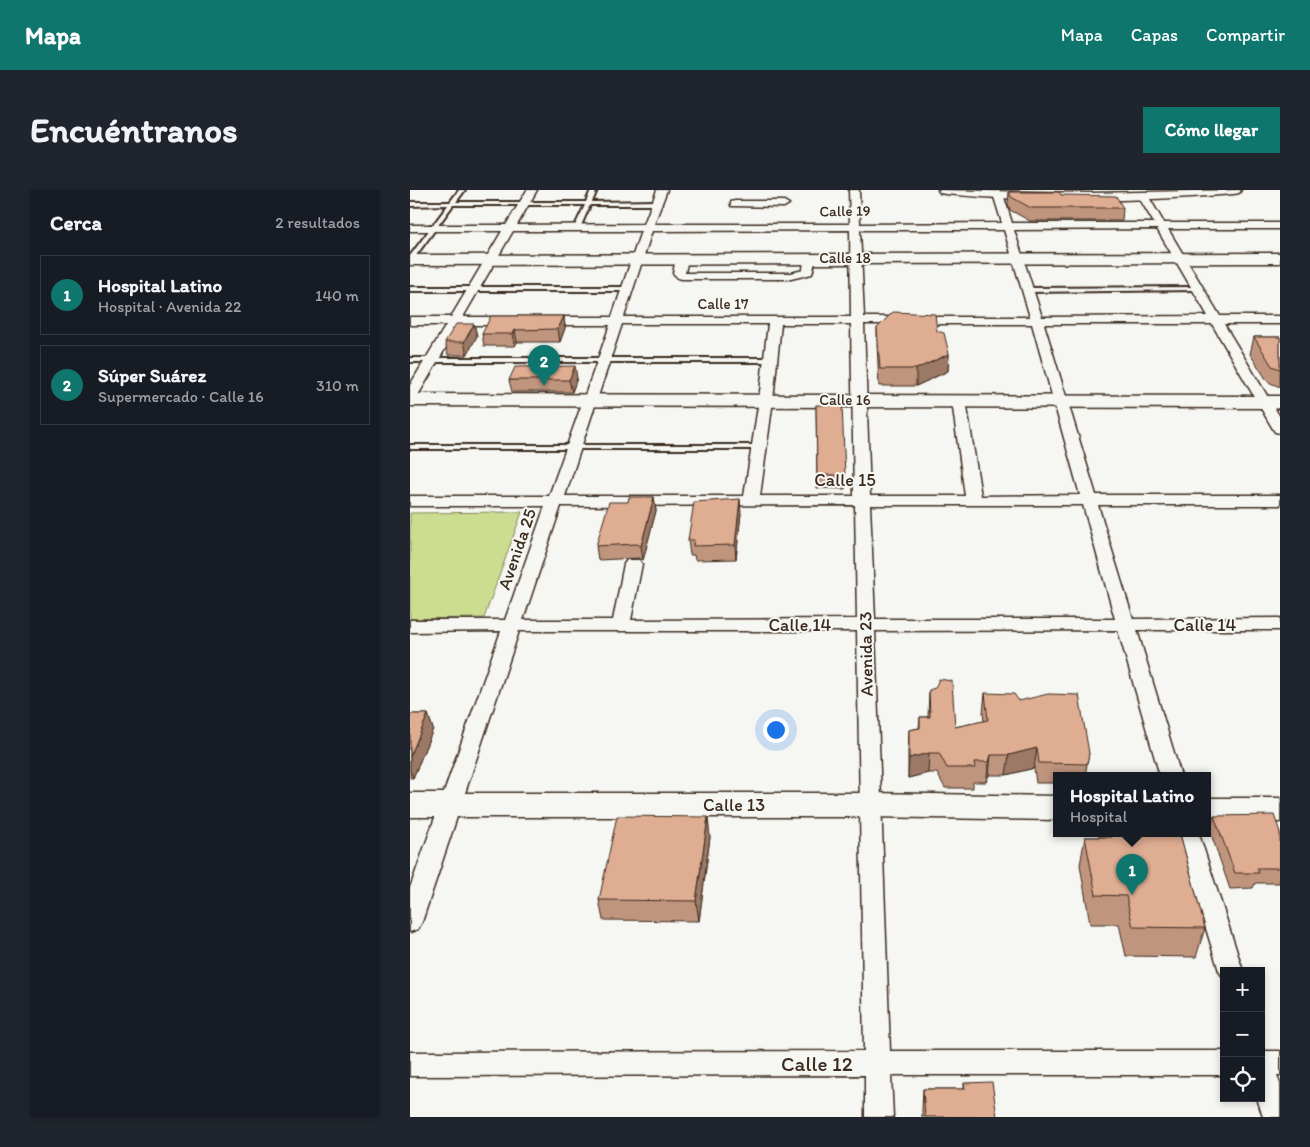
<!DOCTYPE html>
<html lang="es">
<head>
<meta charset="utf-8">
<style>
  :root { --surface:#171b24; --page:#20242c; --text:#f1f3f6; --muted:#9ea1a6; --line:#363941; --accent:#0f766e }
  body { margin:0; font-family:Itim,sans-serif; background:var(--page); color:var(--text) }
  .controls { position:absolute; right:15px; bottom:15px; display:grid; overflow:hidden; border-radius:0px; box-shadow:0 2px 8px #0003 }
  .controls button { width:45px; height:45px; display:grid; place-items:center; padding:0; border:0; border-bottom:1px solid var(--line); background:var(--surface); color:var(--text); font:25px sans-serif }
  .you { position:absolute; left:365px; top:539px; width:18px; height:18px; margin:-12px; border:4px solid #fff; border-radius:50%; background:#1a73e8; box-shadow:0 0 0 8px #1a73e833 }
  .badge { display:grid; place-items:center; width:32px; height:32px; border-radius:50%; background:var(--accent); color:#fff; font-size:16px; font-weight:700 }
  .pin { position:absolute; translate:-50% -41px; filter:drop-shadow(0 1px 2px #0008) }
  .pin::after { content:''; position:absolute; top:26px; width:18px; height:15px; background:inherit; clip-path:polygon(0 0,100% 0,50% 100%) }
  .popup { position:absolute; left:643px; top:582px; width:158px; height:65px; box-sizing:border-box; display:grid; place-content:center; border-radius:0px; background:var(--surface); filter:drop-shadow(0 1px 4px #0005); font-size:16px; white-space:nowrap; color:var(--muted) }
  .popup b { font-size:19px; color:var(--text) }
  .popup::after { content:''; position:absolute; left:50%; top:100%; margin-left:-10px; border:10px solid transparent; border-top-color:var(--surface) }
  .list { margin:0; padding:0; list-style:none }
  h2 { display:flex; justify-content:space-between; align-items:center; height:65px; margin:0; padding:0 20px; font-size:21px }
  h2 small { font-size:16px; font-weight:400; color:var(--muted) }
  .list li { display:grid; grid-template-columns:32px 1fr auto; gap:15px; align-items:center; box-sizing:border-box; height:80px; margin:0 10px 10px; padding:0 10px; border:1px solid var(--line); border-radius:0px }
  .list b { display:block; font-size:19px; white-space:nowrap }
  .list p { margin:0; font-size:16px; white-space:nowrap; color:var(--muted) }
  .list em { font-size:16px; font-style:normal; color:var(--muted) }
  .icon { flex:none; width:28px; height:28px; fill:none; stroke:currentColor; stroke-width:2; stroke-linecap:round; stroke-linejoin:round }
  .map { position:relative; flex:none; width:870px; height:927px; overflow:hidden; border-radius:0px }
  header { display:flex; align-items:center; gap:30px; box-sizing:border-box; height:70px; padding:0 25px; background:var(--accent); color:#fff }
  header strong { font-size:24px }
  nav { display:flex; gap:28px; margin-inline-start:auto; font-size:18px }
  .intro { display:flex; align-items:center; justify-content:space-between; box-sizing:border-box; height:120px; padding:0 30px }
  h1 { margin:0; font-size:35px }
  .button { padding:12px 22px; border-radius:0px; background:var(--accent); color:#fff; font-size:18px; font-weight:700 }
  main { display:flex; gap:30px; padding:0 30px }
  aside { flex:1; background:var(--surface); border-radius:0px; box-shadow:0 2px 8px #0003 }
  .map>svg:first-child { display:block }
  .green { fill:#ccdd91; stroke:#848458 }
  .lines { fill:none; stroke-linecap:round; stroke-linejoin:round }
  .lane-casing { stroke:#3b2a1e; stroke-width:4 }
  .street-casing { stroke:#3b2a1e; stroke-width:3 }
  .secondary-casing { stroke:#3b2a1e; stroke-width:3 }
  .primary-casing { stroke:#3b2a1e; stroke-width:3 }
  .lane { fill:#f6f6f2; fill-rule:evenodd }
  .street { fill:#f6f6f2; fill-rule:evenodd }
  .secondary { fill:#f6f6f2; fill-rule:evenodd }
  .primary { fill:#f6f6f2; fill-rule:evenodd }
  .wall { fill:#c0957e; stroke:#3b2a1e }
  .shaded-wall { fill:#9c7966; stroke:#3b2a1e }
  .building { fill:#dfad92; stroke:#3b2a1e }
  .labels { text-anchor:middle; dominant-baseline:central; stroke-width:4; stroke-linejoin:round; paint-order:stroke }
  .far-street-label { font-size:15px; fill:#3b2a1e; stroke:#f6f6f2 }
  .street-label { font-size:18px; fill:#3b2a1e; stroke:#f6f6f2 }
  .near-street-label { font-size:21px; fill:#3b2a1e; stroke:#f6f6f2 }
</style>
</head>
<body>
<header>
<strong>Mapa</strong>
<nav><a>Mapa</a><a>Capas</a><a>Compartir</a></nav>
</header>
<div class="intro"><h1>Encuéntranos</h1><a class="button">Cómo llegar</a></div>
<main>
<aside>
<h2>Cerca<small>2 resultados</small></h2>
<ul class="list">
<li><span class="badge">1</span><div><b>Hospital Latino</b><p>Hospital · Avenida 22</p></div><em>140 m</em></li>
<li><span class="badge">2</span><div><b>Súper Suárez</b><p>Supermercado · Calle 16</p></div><em>310 m</em></li>
</ul>
</aside>
<div class="map">
<svg width="870" height="927" viewBox="0 0 870 927">
  <rect width="100%" height="100%" fill="#f6f6f2"/>
  <filter id="ink" filterUnits="userSpaceOnUse"><feTurbulence type="fractalNoise" baseFrequency=".02" numOctaves="2"/><feDisplacementMap in="SourceGraphic" scale="10" xChannelSelector="R" yChannelSelector="G"/><feConvolveMatrix kernelMatrix="1 2 1 2 8 2 1 2 1" color-interpolation-filters="sRGB"/></filter>
  <g filter="url(#ink)">
    <path class="green" d="M112,322L74,428L0,429V323Z"/>
    <g class="lines">
      <g class="lane-casing">
        <path id="lane" d="M49,0H55L46,12H176L181,0H187L182,12L247,11L250,13L247,15H180L170,38L167,40L164,38L175,15H43L2,71L0,72V66L38,15L0,16V12H40Z
          M0,97H216L219,99L216,101H0Z
          M787,97L789,98V100L617,102L614,100L617,98Z
          M0,168H361L365,170L361,172H0Z
          M0,255H349L353,257L349,259H0Z"/>
      </g>
      <g class="street-casing">
        <path id="street" d="M117,0H127L107,35L234,34L247,0H257L244,34H440L439,0H449L450,34L592,33L583,4L588,1L593,4L602,33H744L728,6L733,3L737,4L754,33H870V39H758L810,126H870V134H814L870,227V243L865,242L863,239L802,134H634L686,305H870V315H688L723,429L870,428V440H727L771,586H750L708,440L465,441L480,861H814V885H481L483,927H455V885L0,886V862L454,861L447,441H109L12,732L8,739L0,742V698L91,441L0,442V430H95L135,316H0V306H139L200,135H49L7,207L0,211V195L36,135H0V127H41L92,41H0V35H96ZM747,39L798,126L632,127L604,40ZM440,40L441,127H214L242,41ZM450,40H594L620,127H454ZM103,41H231L202,127H53ZM212,134H358L349,210L334,306H155ZM371,134H441L444,306H350L363,210ZM454,134H622L670,305L571,306L556,211L549,207L542,211L555,306H460ZM445,315L447,429L221,430L232,374L229,370H217L214,374L203,430H113L151,316ZM460,315H673L705,429H465Z
          M325,11H374L379,14L374,17L321,16V12Z
          M400,65L406,68L402,84L381,89H272L268,88L263,83L266,69L272,66L278,69L275,83H381L393,80L394,68Z
          M767,644H789L833,781H814V789L809,781Z
          M851,861H870V885H867L870,894V927H853L847,908H851Z"/>
      </g>
      <g class="secondary-casing">
        <path id="secondary" d="M870,63V73L0,75V65Z
          M0,204L870,206V218L0,216Z
          M0,603H459L647,606V630L459,627H0Z
          M797,608H870V632H797Z"/>
      </g>
      <g class="primary-casing">
        <path id="primary" d="M528,0L680,3L831,0L829,3L824,4C727,12 632,13 535,4L530,3Z"/>
      </g>
      <use href="#lane" class="lane"/>
      <use href="#street" class="street"/>
      <use href="#secondary" class="secondary"/>
      <use href="#primary" class="primary"/>
    </g>
    <path class="wall" d="M599,2L651,5L713,18L712,31H620L600,20L598,14Z
      M154,126L155,138L150,152H107L105,156H74L72,144Z
      M64,134L67,146L57,165H38L35,152Z
      M467,138L527,141L539,164L538,181L506,196H469L467,154Z
      M844,147H870V197L858,192L840,164Z
      M167,188L162,202H102L99,190Z
      M406,215L435,285V299L407,298Z
      M244,307L246,321L233,370L229,368L188,370L186,356L218,312Z
      M331,323L326,369L285,370L284,365H280L278,350Z
      M519,500L545,537L574,531L573,523L575,503L609,511L679,563L675,586H647V593H626L624,578L596,585H579L576,592H563V598H535L527,583H518L498,588V560L499,540L509,538L510,527H518Z
      M0,524H18L23,539L3,588H0Z
      M804,626L870,642V693H845L843,698L820,699L800,641Z
      M689,644H770L795,738L786,767L716,766L709,734H680L670,675L675,647H690Z
      M300,647L289,731L193,730L189,710Z
      M554,893L587,927H512V919L513,899H554Z"/>
    <path class="shaded-wall" d="M154,126L155,138L150,152L148,139Z
      M64,134L67,146L57,165L54,152Z
      M105,140L107,152L105,156L103,144Z
      M539,164L538,181L506,196V179Z
      M165,176L167,188L162,202L159,190Z
      M244,307L246,321L233,370L231,356Z
      M330,309L331,323L326,369L325,355Z
      M18,524L23,539L3,588L0,580V567Z
      M627,558L624,578L596,585L599,565Z
      M519,563L518,583L498,588L499,568Z
      M581,565L579,585L576,592L579,572Z
      M298,627L300,647L289,731L286,711Z"/>
    <path class="building" d="M599,2H649L651,5L706,6L713,18H621L601,7Z
      M483,122L525,124L527,141L534,143L539,164L506,179H470L467,138Z
      M81,126H154L148,139L105,140L103,144H72Z
      M46,134H64L54,152H35Z
      M844,147H870V179L862,176Z
      M165,176L159,190H99L105,177Z
      M406,215H432L435,285H407Z
      M219,307H244L231,356L227,354L186,356L199,312H218Z
      M330,309L325,355L283,356L284,350H278L284,312Z
      M529,489L542,491L545,537L578,530L575,503L604,504L609,511L638,504L669,505L679,563L677,574L629,573L627,558L599,565H581L579,572H564L565,578H537L529,563H519L499,568V540L510,538V527H520L519,500L525,498Z
      M0,524H18L0,567Z
      M864,625L870,642V678H847L849,683H825L804,626Z
      M207,626L298,627L286,711L189,710Z
      M702,644H770L795,738L723,737L716,706L686,705L675,647H702Z
      M582,892L587,927H515L513,899H555L554,893Z"/>
  </g>
  <g class="labels">
    <g class="far-street-label">
      <text transform="translate(435 21) rotate(-1)">Calle 19</text>
      <text x="435" y="68">Calle 18</text>
      <text x="313" y="114">Calle 17</text>
      <text x="435" y="210">Calle 16</text>
    </g>
    <g class="street-label">
      <text x="435" y="290">Calle 15</text>
      <text transform="translate(107 359) rotate(-71)">Avenida 25</text>
      <text x="390" y="435">Calle 14</text>
      <text x="795" y="435">Calle 14</text>
      <text transform="translate(456 464) rotate(-91)">Avenida 23</text>
      <text x="324" y="615">Calle 13</text>
    </g>
    <g class="near-street-label">
      <text x="407" y="873">Calle 12</text>
    </g>
  </g>
</svg>
<div class="controls">
<button>+</button>
<button>−</button>
<button><svg class="icon" aria-label="locate" viewBox="0 0 24 24"><circle cx="12" cy="12" r="6"/><path d="M12 2v4M12 18v4M2 12h4M18 12h4"/></svg></button>
</div>
<div class="you"></div>
<div class="pin badge" style="left:722px;top:705px">1</div>
<div class="popup"><b>Hospital Latino</b>Hospital</div>
<div class="pin badge" style="left:134px;top:196px">2</div>
</div>
</main>
</body>
</html>
